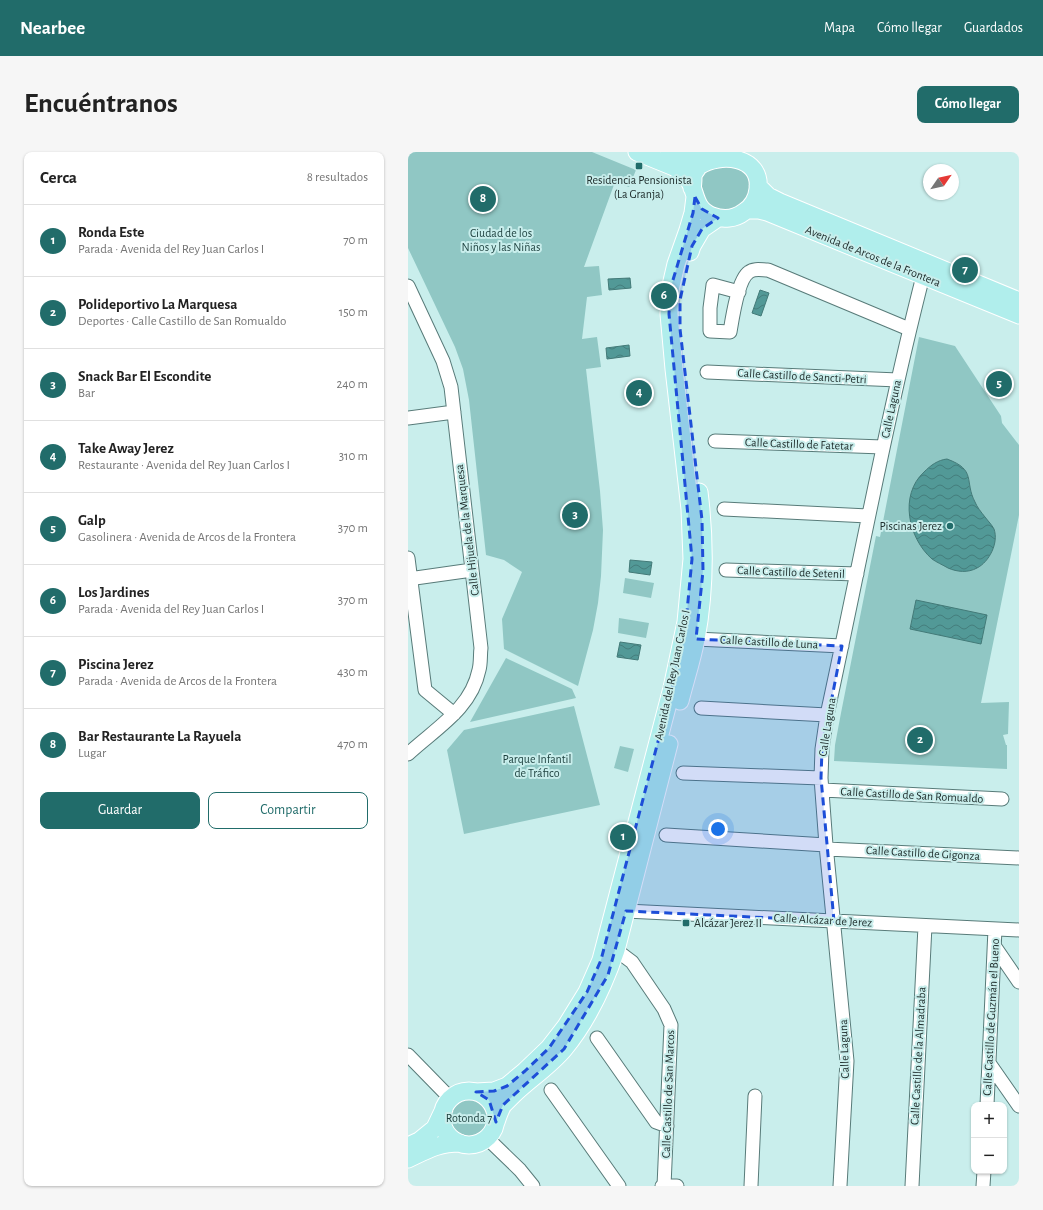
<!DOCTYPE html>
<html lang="es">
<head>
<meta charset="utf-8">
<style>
  :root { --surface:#fff; --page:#f6f6f6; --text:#222; --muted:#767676; --line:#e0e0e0; --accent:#216c6a }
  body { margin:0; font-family:"Alegreya Sans",sans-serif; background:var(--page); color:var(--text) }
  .controls { position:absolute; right:12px; bottom:12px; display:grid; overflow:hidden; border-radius:8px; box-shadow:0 1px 3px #0004 }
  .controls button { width:36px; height:36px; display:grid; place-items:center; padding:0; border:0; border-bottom:1px solid var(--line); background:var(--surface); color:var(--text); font:20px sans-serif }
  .compass { position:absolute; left:515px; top:12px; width:36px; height:36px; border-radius:50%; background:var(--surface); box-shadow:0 1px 3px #0004; rotate:56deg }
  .you { position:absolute; left:310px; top:677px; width:14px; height:14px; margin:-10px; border:3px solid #fff; border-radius:50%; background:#1a73e8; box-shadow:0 0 0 6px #1a73e833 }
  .badge { display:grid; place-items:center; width:26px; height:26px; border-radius:50%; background:var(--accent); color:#fff; font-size:13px; font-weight:700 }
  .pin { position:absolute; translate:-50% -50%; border:2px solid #fff; box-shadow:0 1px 4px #0006 }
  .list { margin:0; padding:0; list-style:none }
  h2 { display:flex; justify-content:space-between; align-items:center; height:52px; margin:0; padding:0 16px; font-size:17px }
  h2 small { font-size:13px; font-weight:400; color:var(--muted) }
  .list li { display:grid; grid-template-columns:26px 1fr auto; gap:12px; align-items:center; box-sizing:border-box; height:72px; padding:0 16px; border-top:1px solid var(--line) }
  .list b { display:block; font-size:15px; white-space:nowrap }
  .list p { margin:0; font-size:13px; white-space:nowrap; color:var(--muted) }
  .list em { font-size:13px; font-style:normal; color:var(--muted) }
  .actions { display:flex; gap:8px; padding:12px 16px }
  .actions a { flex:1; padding:9px 0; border:1px solid var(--accent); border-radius:8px; text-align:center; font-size:14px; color:var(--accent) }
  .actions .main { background:var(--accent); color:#fff }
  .map { position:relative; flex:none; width:611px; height:1034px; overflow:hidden; border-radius:8px }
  header { display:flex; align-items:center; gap:24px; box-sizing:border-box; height:56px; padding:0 20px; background:var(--accent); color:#fff }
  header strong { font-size:19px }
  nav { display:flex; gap:22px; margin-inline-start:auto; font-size:14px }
  .intro { display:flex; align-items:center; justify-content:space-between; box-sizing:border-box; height:96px; padding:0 24px }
  h1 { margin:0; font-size:28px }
  .button { padding:10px 18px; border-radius:8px; background:var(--accent); color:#fff; font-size:14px; font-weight:700 }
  main { display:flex; gap:24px; padding:0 24px }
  aside { flex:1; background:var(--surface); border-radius:8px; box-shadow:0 1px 3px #0004 }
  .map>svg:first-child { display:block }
  .green { fill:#90c7c4 }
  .water { fill:url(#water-waves); stroke:#437a78 }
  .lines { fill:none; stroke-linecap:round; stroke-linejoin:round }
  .minor-casing { stroke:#587b79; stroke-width:15 }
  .major-casing { stroke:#fff; stroke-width:19 }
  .minor { stroke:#fff; stroke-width:13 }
  .major { stroke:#b0eeec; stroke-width:17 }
  .marked { fill:#1d4ed8; fill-opacity:0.2; stroke:#1d4ed8; stroke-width:3; stroke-dasharray:8 5; stroke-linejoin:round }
  .poi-dot { fill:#216c6a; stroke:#c9eeec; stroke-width:1.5 }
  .labels { text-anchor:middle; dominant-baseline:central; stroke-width:4; stroke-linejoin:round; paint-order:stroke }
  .poi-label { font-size:12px; fill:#21302f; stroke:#c9eeec }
  .park-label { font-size:12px; fill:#1c3f3d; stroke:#c9eeec }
  .street-label { font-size:12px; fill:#21302f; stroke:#c9eeec }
</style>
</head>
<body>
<header>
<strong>Nearbee</strong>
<nav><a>Mapa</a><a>Cómo llegar</a><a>Guardados</a></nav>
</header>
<div class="intro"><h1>Encuéntranos</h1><a class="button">Cómo llegar</a></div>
<main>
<aside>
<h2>Cerca<small>8 resultados</small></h2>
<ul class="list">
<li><span class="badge">1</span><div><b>Ronda Este</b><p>Parada · Avenida del Rey Juan Carlos I</p></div><em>70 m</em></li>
<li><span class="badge">2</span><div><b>Polideportivo La Marquesa</b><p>Deportes · Calle Castillo de San Romualdo</p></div><em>150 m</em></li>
<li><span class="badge">3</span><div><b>Snack Bar El Escondite</b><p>Bar</p></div><em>240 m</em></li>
<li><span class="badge">4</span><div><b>Take Away Jerez</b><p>Restaurante · Avenida del Rey Juan Carlos I</p></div><em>310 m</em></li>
<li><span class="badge">5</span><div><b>Galp</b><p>Gasolinera · Avenida de Arcos de la Frontera</p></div><em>370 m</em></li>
<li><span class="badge">6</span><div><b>Los Jardines</b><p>Parada · Avenida del Rey Juan Carlos I</p></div><em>370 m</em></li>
<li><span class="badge">7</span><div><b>Piscina Jerez</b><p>Parada · Avenida de Arcos de la Frontera</p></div><em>430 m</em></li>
<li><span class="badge">8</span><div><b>Bar Restaurante La Rayuela</b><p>Lugar</p></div><em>470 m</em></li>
</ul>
<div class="actions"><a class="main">Guardar</a><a>Compartir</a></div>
</aside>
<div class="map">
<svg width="611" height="1034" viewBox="0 0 611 1034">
  <defs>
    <pattern id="water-waves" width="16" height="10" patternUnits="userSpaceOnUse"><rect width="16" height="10" fill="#529997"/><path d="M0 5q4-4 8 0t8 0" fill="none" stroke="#447d7c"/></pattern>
  </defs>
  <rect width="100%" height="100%" fill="#c9eeec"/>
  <path class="green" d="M0,0H184L228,18L221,35L207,30L176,115L191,114L194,143L179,145L174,187L189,185L193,215L178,217L192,339L195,378L193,424L190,451L185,478L170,534L96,497L94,467L114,420L96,408L78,403L61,248L55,217L47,195L0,96Z
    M300,14L337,15L344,32L339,50L321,60L304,56L294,44L292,30L295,21Z
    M511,185L547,194L593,264L594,271L611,293V363L573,551L601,550L600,582L595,583L598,593H599V617L426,609L427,593L433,561L468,384L472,385Z
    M217,426L246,431L243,446L215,441Z
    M211,466L241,471L238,486L210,481Z
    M98,506L164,537L168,546L62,570Z
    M166,554L192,653L56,682L39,598L56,578Z
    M212,594L226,597L220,620L206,616Z
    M40 966a21 21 0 1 1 42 0a21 21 0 1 1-42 0Z"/>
  <path class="water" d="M222,126L223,136L201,138L200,127Z
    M352,138L361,141L353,164L344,161Z
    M221,193L222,204L199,207L198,196Z
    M539,307C569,318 556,329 567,350C569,355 573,360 577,365C580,369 584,373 586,377C591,391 581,410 569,416C560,421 549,420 540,416C535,413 528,410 524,407C500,386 491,343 516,320C523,313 530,308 539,307Z
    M222,408L244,410L242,423L221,420Z
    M508,448L579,463L573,492L502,477Z
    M212,490L233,493L230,508L209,505Z"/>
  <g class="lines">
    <g class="minor-casing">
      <path id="minor" d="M0,134L35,209L43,235L73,496C72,503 73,511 71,518C63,557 28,576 0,602
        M331,140L305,133L302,156V179L322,180C324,168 330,127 341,120C346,116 354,118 360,118L501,177
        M299,220L490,228
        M0,266L46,260
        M307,289L475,295
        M316,357L460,364
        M0,406L17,538L46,562
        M318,418L449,422
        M0,427L64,418
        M288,487L434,494
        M293,556L419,563
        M275,621L413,626
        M415,638L594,647
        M258,683L418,693
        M419,697L611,706
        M218,759L611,778
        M587,795L611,830
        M208,798L224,810L256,857L263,873L256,1034
        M189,886L248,970L259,974
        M0,903L43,947
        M581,911L611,954
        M143,938L211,1034
        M579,953L587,777
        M79,986L112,1018L125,1034
        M254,1034H269
        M343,1034L347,944
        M432,1034L439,909L418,693L413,626L414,597L419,563C451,416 478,269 515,124
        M504,1034L517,774
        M575,1034L576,1019"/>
    </g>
    <g class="major-casing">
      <path id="major" d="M229,0L266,15C271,18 276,22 280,27C289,40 285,56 304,64C315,68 327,67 336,60C344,55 349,47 350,37C354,4 312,0 291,14C289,17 286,20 285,24C285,28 285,33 284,36
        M261,0C274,5 283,8 297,7
        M350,34L360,44L372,50L611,149
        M340,58H351L359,60L611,163
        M282,100L284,94L294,77L310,66
        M272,549C277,529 284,508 288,487C297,439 297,388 291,340
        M34 966a27 27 0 1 1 54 0a27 27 0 1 1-54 0Z
        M68,940L86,939L99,934L117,919L141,896L158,874L179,840L193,808L264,536L278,470L284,407L282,357L266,217L261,162L262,138L268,112L280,78L285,61L287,45
        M88,970C90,964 92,958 95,953C98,950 101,947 104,944C120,928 141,915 156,897C180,868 196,833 208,798L261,592
        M0,994L11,989L27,976L36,957
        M0,1007C19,998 30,991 52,991"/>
    </g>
    <use href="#minor" class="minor"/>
    <use href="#major" class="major"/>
  </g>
  <path class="marked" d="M287,45L294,57L310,66L294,77L284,94L272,148V177L294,368L295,419L288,487L434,494L414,597L413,626L426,769L218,759L200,823L156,897L95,953L88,970L81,948L68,940L86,939L99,934L117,919L141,896L179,840L193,808L264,536L278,470L284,407L261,162L262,138L285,61Z"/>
  <g class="poi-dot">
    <rect x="227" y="10" width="8" height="8" rx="2"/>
    <circle cx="542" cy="374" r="4"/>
    <rect x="274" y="767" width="8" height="8" rx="2"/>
  </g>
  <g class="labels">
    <g class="poi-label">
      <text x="231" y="28">Residencia Pensionista<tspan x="231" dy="14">(La Granja)</tspan></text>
      <text x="534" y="374" text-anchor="end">Piscinas Jerez</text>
      <text x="286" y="771" text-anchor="start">Alcázar Jerez II</text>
    </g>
    <g class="park-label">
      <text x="93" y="81">Ciudad de los<tspan x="93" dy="14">Niños y las Niñas</tspan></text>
      <text x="129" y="607">Parque Infantil<tspan x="129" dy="14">de Tráfico</tspan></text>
      <text x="61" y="966">Rotonda 7</text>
    </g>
    <g class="street-label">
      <text transform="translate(465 104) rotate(22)">Avenida de Arcos de la Frontera</text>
      <text transform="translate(394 224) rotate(3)">Calle Castillo de Sancti-Petri</text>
      <text transform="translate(483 257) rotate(-78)">Calle Laguna</text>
      <text transform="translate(391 292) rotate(2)">Calle Castillo de Fatetar</text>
      <text transform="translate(59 378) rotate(-97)">Calle Hijuela de la Marquesa</text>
      <text transform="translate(383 420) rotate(2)">Calle Castillo de Setenil</text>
      <text transform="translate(361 490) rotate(3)">Calle Castillo de Luna</text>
      <text transform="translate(264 523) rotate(-78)">Avenida del Rey Juan Carlos I</text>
      <text transform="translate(419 575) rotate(-81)">Calle Laguna</text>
      <text transform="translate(504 643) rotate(3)">Calle Castillo de San Romualdo</text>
      <text transform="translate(515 701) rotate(3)">Calle Castillo de Gigonza</text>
      <text transform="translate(415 768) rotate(3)">Calle Alcázar de Jerez</text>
      <text transform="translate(583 865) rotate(-87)">Calle Castillo de Guzmán el Bueno</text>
      <text transform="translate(436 897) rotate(-92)">Calle Laguna</text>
      <text transform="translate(510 904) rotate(-87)">Calle Castillo de la Almadraba</text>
      <text transform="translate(260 942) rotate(-88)">Calle Castillo de San Marcos</text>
    </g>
  </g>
</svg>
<div class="controls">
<button>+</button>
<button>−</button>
</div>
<svg class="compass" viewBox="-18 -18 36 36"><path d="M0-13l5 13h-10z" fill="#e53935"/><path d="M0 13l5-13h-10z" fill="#767676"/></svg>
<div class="you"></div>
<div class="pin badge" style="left:215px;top:685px">1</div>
<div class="pin badge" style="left:512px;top:588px">2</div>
<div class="pin badge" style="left:167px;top:363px">3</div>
<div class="pin badge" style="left:231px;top:241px">4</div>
<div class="pin badge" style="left:591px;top:232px">5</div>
<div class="pin badge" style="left:256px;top:144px">6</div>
<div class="pin badge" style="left:557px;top:118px">7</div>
<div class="pin badge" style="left:75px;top:47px">8</div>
</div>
</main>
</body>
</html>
